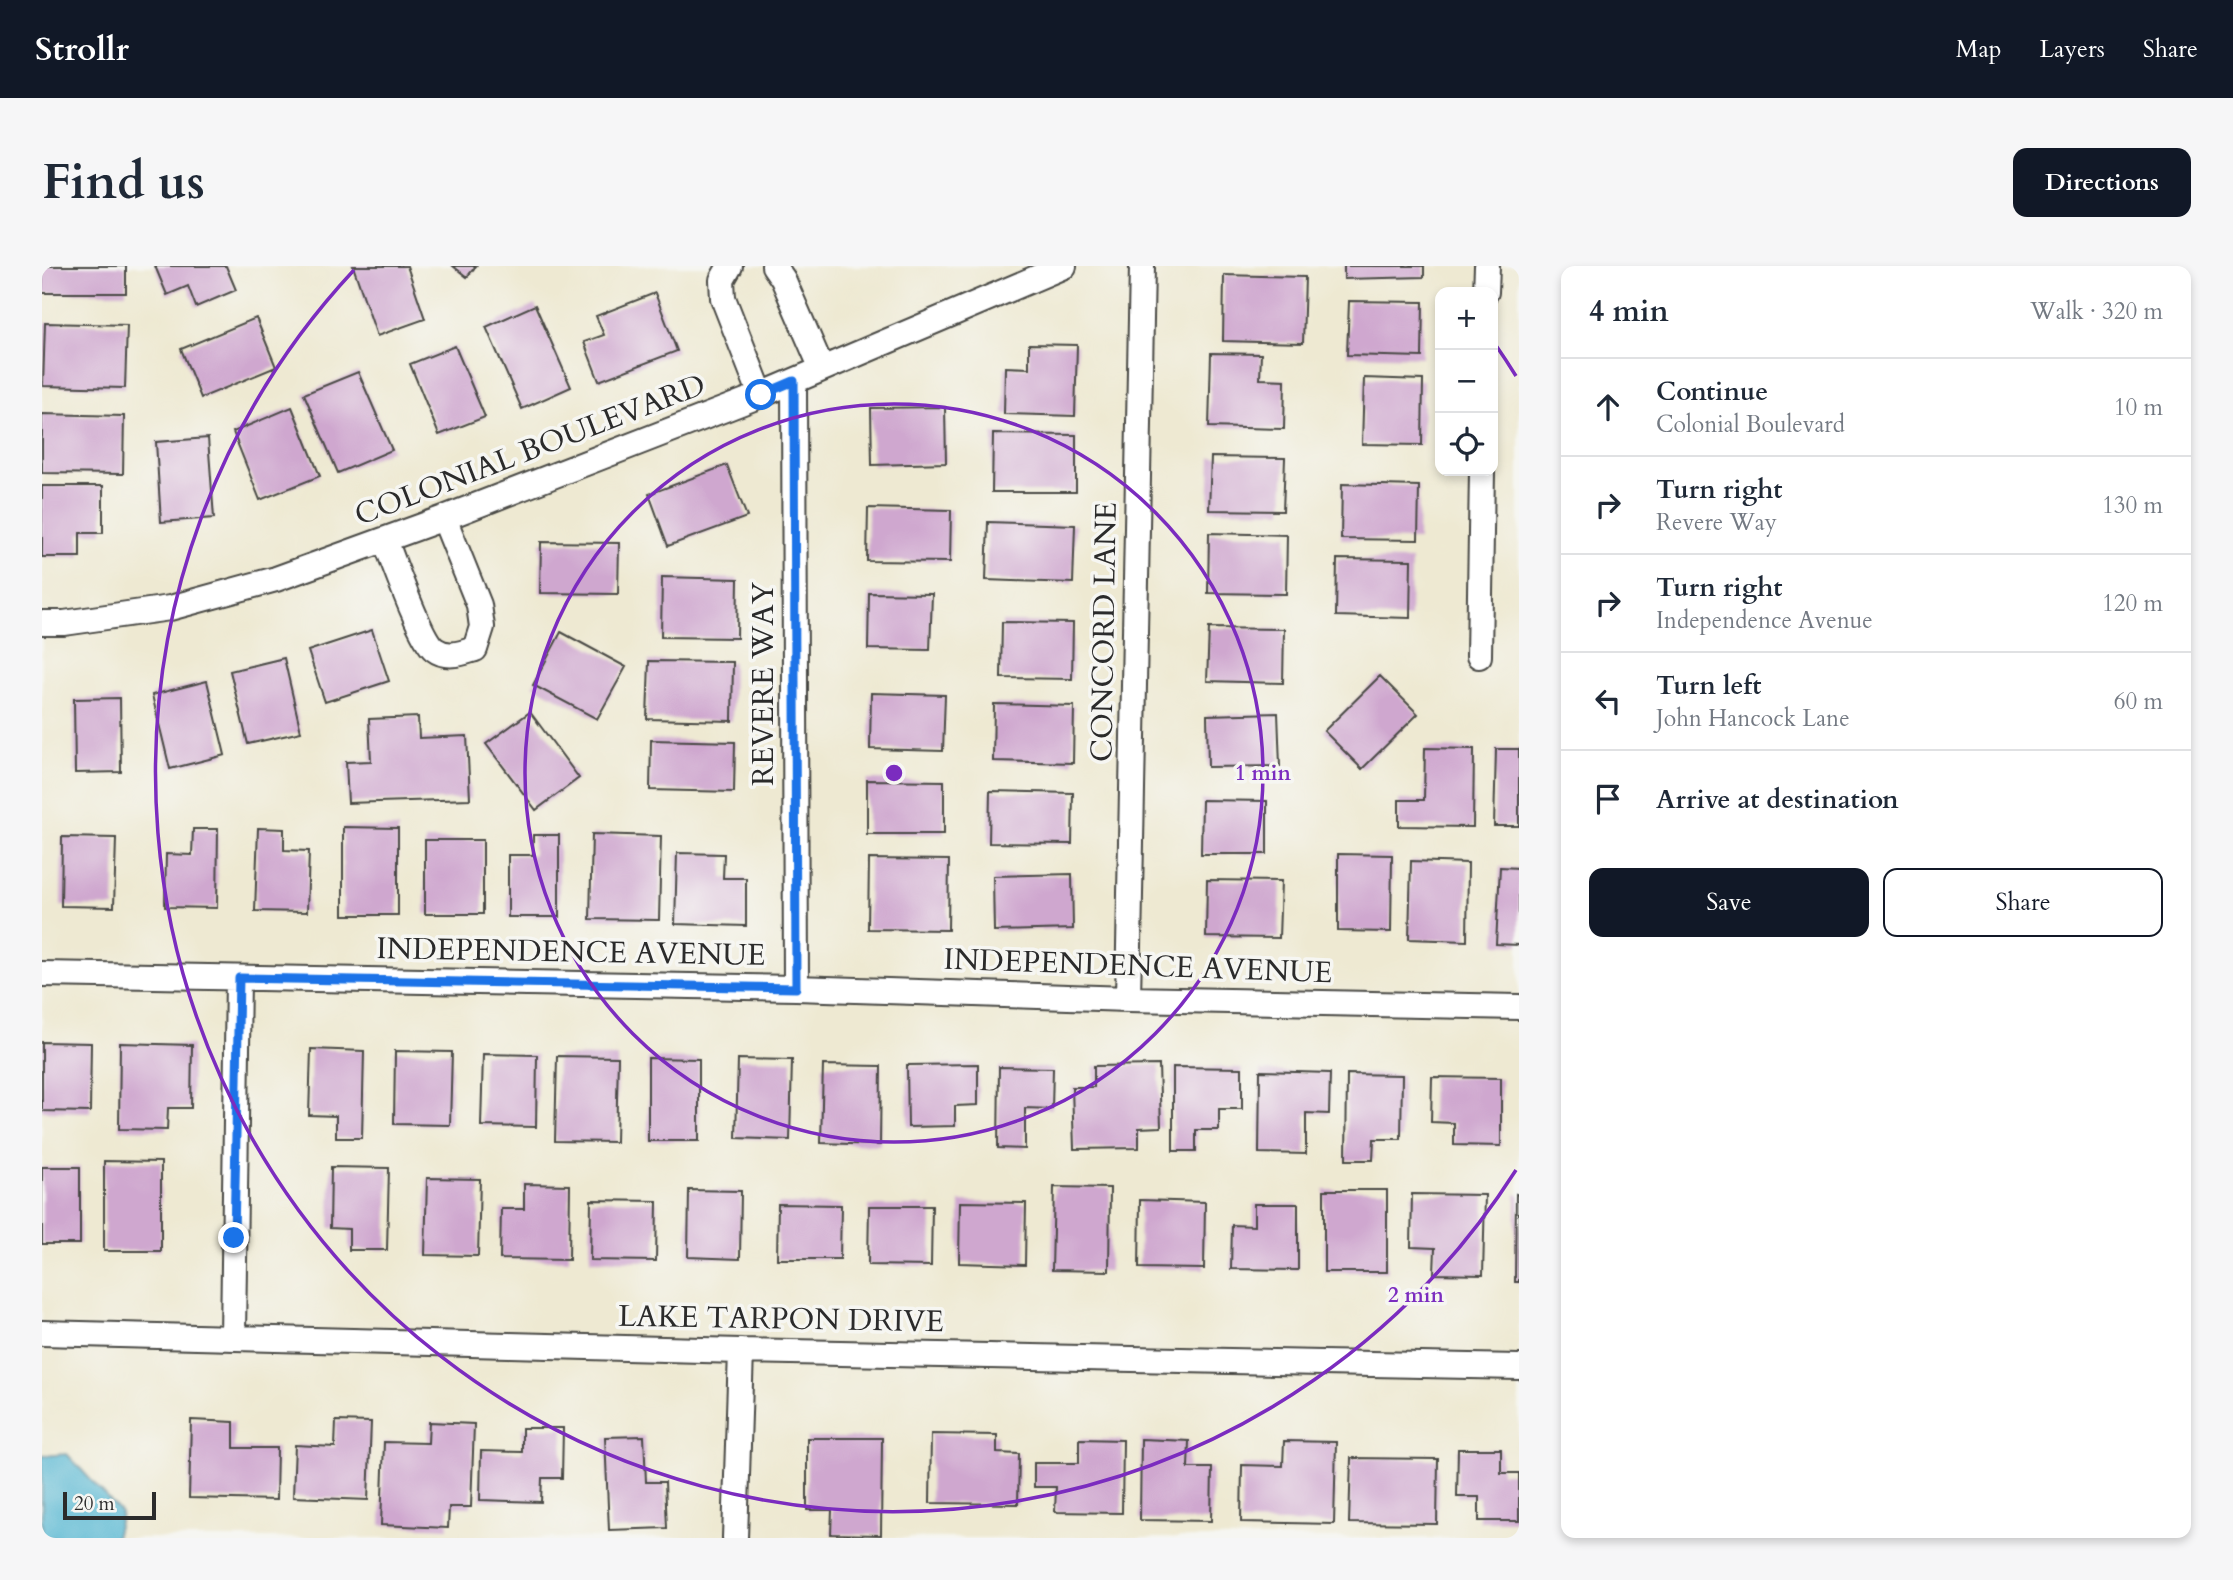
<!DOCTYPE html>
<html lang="en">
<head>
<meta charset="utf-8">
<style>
  :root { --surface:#fff; --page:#f6f6f7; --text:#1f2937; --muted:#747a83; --line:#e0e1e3; --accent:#111827 }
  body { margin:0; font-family:Cardo,serif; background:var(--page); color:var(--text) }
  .controls { position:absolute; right:21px; top:21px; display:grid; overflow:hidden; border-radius:14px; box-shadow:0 4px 10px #0003 }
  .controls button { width:63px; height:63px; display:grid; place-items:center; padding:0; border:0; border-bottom:2px solid var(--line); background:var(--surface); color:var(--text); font:35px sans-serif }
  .scale { position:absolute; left:21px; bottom:18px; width:93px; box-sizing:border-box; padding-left:7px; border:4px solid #2b2b2b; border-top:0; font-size:19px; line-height:24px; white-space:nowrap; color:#2b2b2b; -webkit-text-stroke:5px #f6f6f2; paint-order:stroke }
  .stop { position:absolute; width:21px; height:21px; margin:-16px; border:5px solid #1a73e8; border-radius:50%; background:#fff }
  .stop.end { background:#1a73e8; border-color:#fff; box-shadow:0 2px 7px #0008 }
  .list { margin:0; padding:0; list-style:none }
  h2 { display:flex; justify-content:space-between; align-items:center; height:91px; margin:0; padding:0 28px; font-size:30px }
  h2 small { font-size:23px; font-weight:400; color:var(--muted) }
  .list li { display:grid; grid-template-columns:46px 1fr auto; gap:21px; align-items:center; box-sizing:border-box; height:98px; padding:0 28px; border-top:2px solid var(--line) }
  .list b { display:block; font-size:26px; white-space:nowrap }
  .list p { margin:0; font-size:23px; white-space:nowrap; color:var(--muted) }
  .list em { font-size:23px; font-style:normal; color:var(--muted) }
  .actions { display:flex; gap:14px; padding:21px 28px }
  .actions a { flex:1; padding:16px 0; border:2px solid var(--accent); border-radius:14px; text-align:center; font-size:24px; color:var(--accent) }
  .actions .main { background:var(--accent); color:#fff }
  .icon { flex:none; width:38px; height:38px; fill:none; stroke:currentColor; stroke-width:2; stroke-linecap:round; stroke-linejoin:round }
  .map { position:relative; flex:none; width:1477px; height:1272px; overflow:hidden; border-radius:14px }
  header { display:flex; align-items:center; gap:42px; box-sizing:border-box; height:98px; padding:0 35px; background:var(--accent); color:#fff }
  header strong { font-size:33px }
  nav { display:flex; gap:38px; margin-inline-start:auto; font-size:24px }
  .intro { display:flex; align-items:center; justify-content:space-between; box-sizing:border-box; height:168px; padding:0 42px }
  h1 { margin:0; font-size:49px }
  .button { padding:18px 32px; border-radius:14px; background:var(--accent); color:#fff; font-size:24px; font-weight:700 }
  main { display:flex; gap:42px; padding:0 42px }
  aside { flex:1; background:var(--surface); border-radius:14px; box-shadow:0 4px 10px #0003 }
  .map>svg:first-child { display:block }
  .water { fill:#53b6d2; stroke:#3f707e; stroke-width:2 }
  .building { fill:#cfa7cf }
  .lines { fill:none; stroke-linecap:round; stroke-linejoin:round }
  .minor-casing { stroke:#484844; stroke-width:28 }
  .minor { stroke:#fff; stroke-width:24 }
  .route { stroke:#1a73e8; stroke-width:9 }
  .ring { fill:none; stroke:#7b2cbf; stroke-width:3.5 }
  .labels { text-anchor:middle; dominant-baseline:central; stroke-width:7; stroke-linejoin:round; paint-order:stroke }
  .street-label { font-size:30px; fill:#2b2b2b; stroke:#f6f6f2 }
  .centre { fill:#7b2cbf; stroke:#f6f6f2; stroke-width:3.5 }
  .ring-label { font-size:21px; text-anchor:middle; font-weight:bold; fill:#7b2cbf; stroke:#f6f6f2; stroke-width:7; stroke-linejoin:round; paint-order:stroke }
</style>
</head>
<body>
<header>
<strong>Strollr</strong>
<nav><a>Map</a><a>Layers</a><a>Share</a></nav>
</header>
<div class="intro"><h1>Find us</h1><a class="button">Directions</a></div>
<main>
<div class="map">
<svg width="1477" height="1272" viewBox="0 0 1477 1272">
  <rect width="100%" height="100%" fill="#f6f6f2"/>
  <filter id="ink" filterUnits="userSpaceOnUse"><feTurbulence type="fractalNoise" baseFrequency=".0143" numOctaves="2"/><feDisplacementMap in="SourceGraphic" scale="14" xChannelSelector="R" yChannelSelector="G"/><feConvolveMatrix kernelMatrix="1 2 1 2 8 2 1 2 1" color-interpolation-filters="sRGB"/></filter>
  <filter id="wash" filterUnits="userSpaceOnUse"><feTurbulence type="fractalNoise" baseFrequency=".00686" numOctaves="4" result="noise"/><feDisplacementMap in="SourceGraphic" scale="28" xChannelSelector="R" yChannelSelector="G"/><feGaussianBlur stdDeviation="1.57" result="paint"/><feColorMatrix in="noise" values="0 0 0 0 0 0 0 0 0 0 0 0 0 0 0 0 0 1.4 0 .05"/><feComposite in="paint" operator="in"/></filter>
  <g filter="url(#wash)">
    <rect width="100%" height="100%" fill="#eee9d2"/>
    <path class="water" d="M25,1188L79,1247L73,1272H0V1190Z"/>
    <g id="blocks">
      <path class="building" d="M1,0H84V27H0Z
        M113,0H184L194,24L154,41L146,20L125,29Z
        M311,0H365L383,53L335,70Z
        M411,0H434L425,11Z
        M1302,0H1382V11L1302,13Z
        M1182,9L1263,11L1261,77L1181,75Z
        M613,27L635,85L557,115L542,76L562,69L554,50Z
        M1307,35L1381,36L1380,91L1305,89Z
        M493,39L529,121L480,143L444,61Z
        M214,52L234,101L159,132L139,83Z
        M3,57L85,59L83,122L1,120Z
        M987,78L1035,79L1033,150L962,148L963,101L987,102Z
        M413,80L443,151L397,169L368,98Z
        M1169,87L1219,88L1218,113L1243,114L1242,163L1167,161Z
        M316,106L350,184L296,207L262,128Z
        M1322,112L1381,114L1380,179L1320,178Z
        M250,141L278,210L218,234L191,166Z
        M903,141L904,197L830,199L829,142Z
        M0,148L82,150L81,208L0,207Z
        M951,168L1034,169V226H950Z
        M166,172L172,252L119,256L114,176Z
        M1169,191L1243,192L1241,245L1167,244Z
        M685,199L705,251L626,280L607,228Z
        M1300,218L1377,220L1376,274L1299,273Z
        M0,220H61V267H38V291H0Z
        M826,242L909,244L908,296L825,295Z
        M946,256L1033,259L1031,317L944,314Z
        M1167,267L1245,269L1244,328L1166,327Z
        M499,276L577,277L576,328L498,327Z
        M1295,293L1369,294L1368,352L1294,350Z
        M620,311L696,313L695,372L619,371Z
        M827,327L890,328L888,384L826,383Z
        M960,356L1031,357L1030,413L959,412Z
        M1167,362L1242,363L1241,417L1165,415Z
        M330,364L347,415L283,436L266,385Z
        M519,366L584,401L555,453L491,419Z
        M242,392L259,466L206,478L188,405Z
        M607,395L691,396L690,455L605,453Z
        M1338,410L1376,448L1320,503L1282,465Z
        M165,415L183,489L128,503L110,429Z
        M829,427L903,429L901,485L828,483Z
        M78,432L79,506L33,507L32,433Z
        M952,438L1032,440L1031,497L951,495Z
        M488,446L537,512L494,544L444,478Z
        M1236,447L1238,500L1166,501L1165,449Z
        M376,451L377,472L425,470L428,533L306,537L304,496L329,495L327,453Z
        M609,474L693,476L692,526L608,524Z
        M1383,482L1432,483L1431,561L1357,560V534H1382Z
        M1454,483H1477V560H1452Z
        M825,514L902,515V568H825Z
        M948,525L1031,527L1030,578L947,577Z
        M1160,534L1225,535V588H1159Z
        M301,561L356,562V649H301Z
        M216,562L242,563V584L267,585L265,646L213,645Z
        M151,563H176L175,642L123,641L124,588L150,589Z
        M550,568L619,570L617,654L548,653Z
        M491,569H517V651H466V589H491Z
        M20,571L74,572L72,641L19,640Z
        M383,574H441V648H383Z
        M635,587L682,588L681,612H704V660L633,658Z
        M1296,588L1350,589L1349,666L1296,665Z
        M827,593L907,594L906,664L826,663Z
        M1369,595L1426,597L1425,675L1367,673Z
        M1458,601L1477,602V679L1454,678Z
        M1030,608L1031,663L952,665L951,610Z
        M1165,614L1239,615L1237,672L1164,671Z
        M0,776L49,777L48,846L0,845Z
        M78,777L150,779L149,842H126L125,864L77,863Z
        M269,783L322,785L320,872H294V850L267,849Z
        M353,785L410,786L408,859L352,858Z
        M441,788L495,789L494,861L439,860Z
        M515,790L576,791L574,876L513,875Z
        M606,792L657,793V875H606Z
        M696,793L750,794L748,874L694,872Z
        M936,798V839L913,840V860L866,861L865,799Z
        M781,799L839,800L838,879L779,877Z
        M1117,799L1119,861L1097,862V882L1032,883L1030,821H1052V800Z
        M957,801L1011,802L1010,843L983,842V883L956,882Z
        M1131,801L1200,802V843H1177V864H1154V885H1131Z
        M1218,805L1288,807L1287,848L1264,847V888L1217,887Z
        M1305,808L1360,809L1359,873H1332L1331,894H1304Z
        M1390,811L1459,812V880L1412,879V857L1389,856Z
        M62,895L119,896V985H62Z
        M0,901H38V978H0Z
        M289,901L347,902L345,984H307V963L288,962Z
        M385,912L438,913L436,990L383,989Z
        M482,918L528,919L527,994L458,993L459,943H482Z
        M1012,921L1068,922L1067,1005L1010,1004Z
        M647,924L699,925L698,993L646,991Z
        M1282,924H1345V1006H1282Z
        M1370,928L1443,929L1441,1009L1392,1008L1393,982L1369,981Z
        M1474,928L1477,929V1016H1473Z
        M549,934L615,935L614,995L548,994Z
        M1098,934L1163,936L1162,1003L1097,1002Z
        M918,936L984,937L983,999L917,997Z
        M736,938L799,939L798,993H735Z
        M1212,938H1256V1004L1189,1003L1190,959L1212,960Z
        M827,940H890L889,1000L826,999Z
        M149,1154L192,1156V1182H235L234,1234L147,1232Z
        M294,1155L329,1156L326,1234L251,1231L253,1179L293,1181Z
        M387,1156L432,1158L429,1241H407L406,1262L339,1259L342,1176L386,1177Z
        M480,1162H521L520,1212H500L499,1236L438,1234L439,1185L480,1186Z
        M889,1168L955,1169V1187L977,1188L976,1238L888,1237Z
        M602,1170L604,1216H623L625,1262L567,1264L563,1171Z
        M765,1172H840L839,1269L789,1268L790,1244H765Z
        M1037,1173L1081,1174L1080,1247L1013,1246L1014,1221H992V1197H1037Z
        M1099,1173L1147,1175L1146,1202H1170L1169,1255L1098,1254Z
        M1242,1175L1294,1176L1292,1258L1199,1256L1200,1199L1241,1200Z
        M1416,1183H1459V1207H1477V1255H1437V1231H1415Z
        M1309,1192L1396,1193L1395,1258L1307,1257Z"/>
    </g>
  </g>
  <g filter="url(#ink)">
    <use href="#blocks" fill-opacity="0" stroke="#484844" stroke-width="2"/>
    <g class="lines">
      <g class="minor-casing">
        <path id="minor" d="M688,0L680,14L681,32L719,129
          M732,0L741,13L780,103
          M1444,26L1445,0
          M752,115L754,722
          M343,274C351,294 378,372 392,383C405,393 420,387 433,383L440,361L437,339L402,252
          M0,357H22L128,342L234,313L402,252L719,129L1022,0
          M1437,390L1440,205
          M0,708L754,722L1086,733L1477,741
          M1086,733L1100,0
          M0,1067L699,1085L1477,1101
          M191,1070L196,712
          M693,1272L699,1085"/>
      </g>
      <use href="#minor" class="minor"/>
    </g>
  </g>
  <g class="lines" filter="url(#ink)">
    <path class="route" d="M192,972L197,712L754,722L752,115L719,129"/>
  </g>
  <g class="ring">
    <circle cx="852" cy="507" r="369"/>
    <path d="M1474 904A738 738 0 1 1 312 4M1453 78A738 738 0 0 1 1474 110"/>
  </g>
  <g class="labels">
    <g class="street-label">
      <text transform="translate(488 184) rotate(-21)">COLONIAL BOULEVARD</text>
      <text transform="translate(1062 366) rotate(-89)">CONCORD LANE</text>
      <text transform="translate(721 418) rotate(-90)">REVERE WAY</text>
      <text transform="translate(529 686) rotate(1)">INDEPENDENCE AVENUE</text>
      <text transform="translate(1096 700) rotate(2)">INDEPENDENCE AVENUE</text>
      <text transform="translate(739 1053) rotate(1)">LAKE TARPON DRIVE</text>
    </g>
  </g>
  <circle cx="852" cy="507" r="10" class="centre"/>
  <g class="ring-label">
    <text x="1221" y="514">1 min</text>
    <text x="1374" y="1036">2 min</text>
  </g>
</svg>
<div class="controls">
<button>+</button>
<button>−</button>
<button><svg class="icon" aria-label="locate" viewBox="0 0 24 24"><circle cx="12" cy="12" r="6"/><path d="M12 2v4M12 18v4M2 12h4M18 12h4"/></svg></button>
</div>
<div class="scale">20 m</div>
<div class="stop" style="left:719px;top:129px"></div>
<div class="stop end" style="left:192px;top:972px"></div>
</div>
<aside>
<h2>4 min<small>Walk · 320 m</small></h2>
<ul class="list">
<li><svg class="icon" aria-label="ahead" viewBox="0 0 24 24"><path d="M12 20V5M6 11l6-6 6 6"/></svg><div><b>Continue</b><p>Colonial Boulevard</p></div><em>10 m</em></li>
<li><svg class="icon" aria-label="right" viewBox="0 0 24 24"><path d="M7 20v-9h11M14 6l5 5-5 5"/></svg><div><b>Turn right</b><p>Revere Way</p></div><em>130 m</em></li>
<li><svg class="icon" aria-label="right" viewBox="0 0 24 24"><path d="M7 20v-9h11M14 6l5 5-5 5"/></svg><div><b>Turn right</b><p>Independence Avenue</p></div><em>120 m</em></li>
<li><svg class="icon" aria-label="left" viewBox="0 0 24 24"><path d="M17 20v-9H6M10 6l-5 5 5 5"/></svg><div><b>Turn left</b><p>John Hancock Lane</p></div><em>60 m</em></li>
<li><svg class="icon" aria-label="arrive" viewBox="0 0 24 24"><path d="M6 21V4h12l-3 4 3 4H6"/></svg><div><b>Arrive at destination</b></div></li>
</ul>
<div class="actions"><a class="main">Save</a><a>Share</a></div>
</aside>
</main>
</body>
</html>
